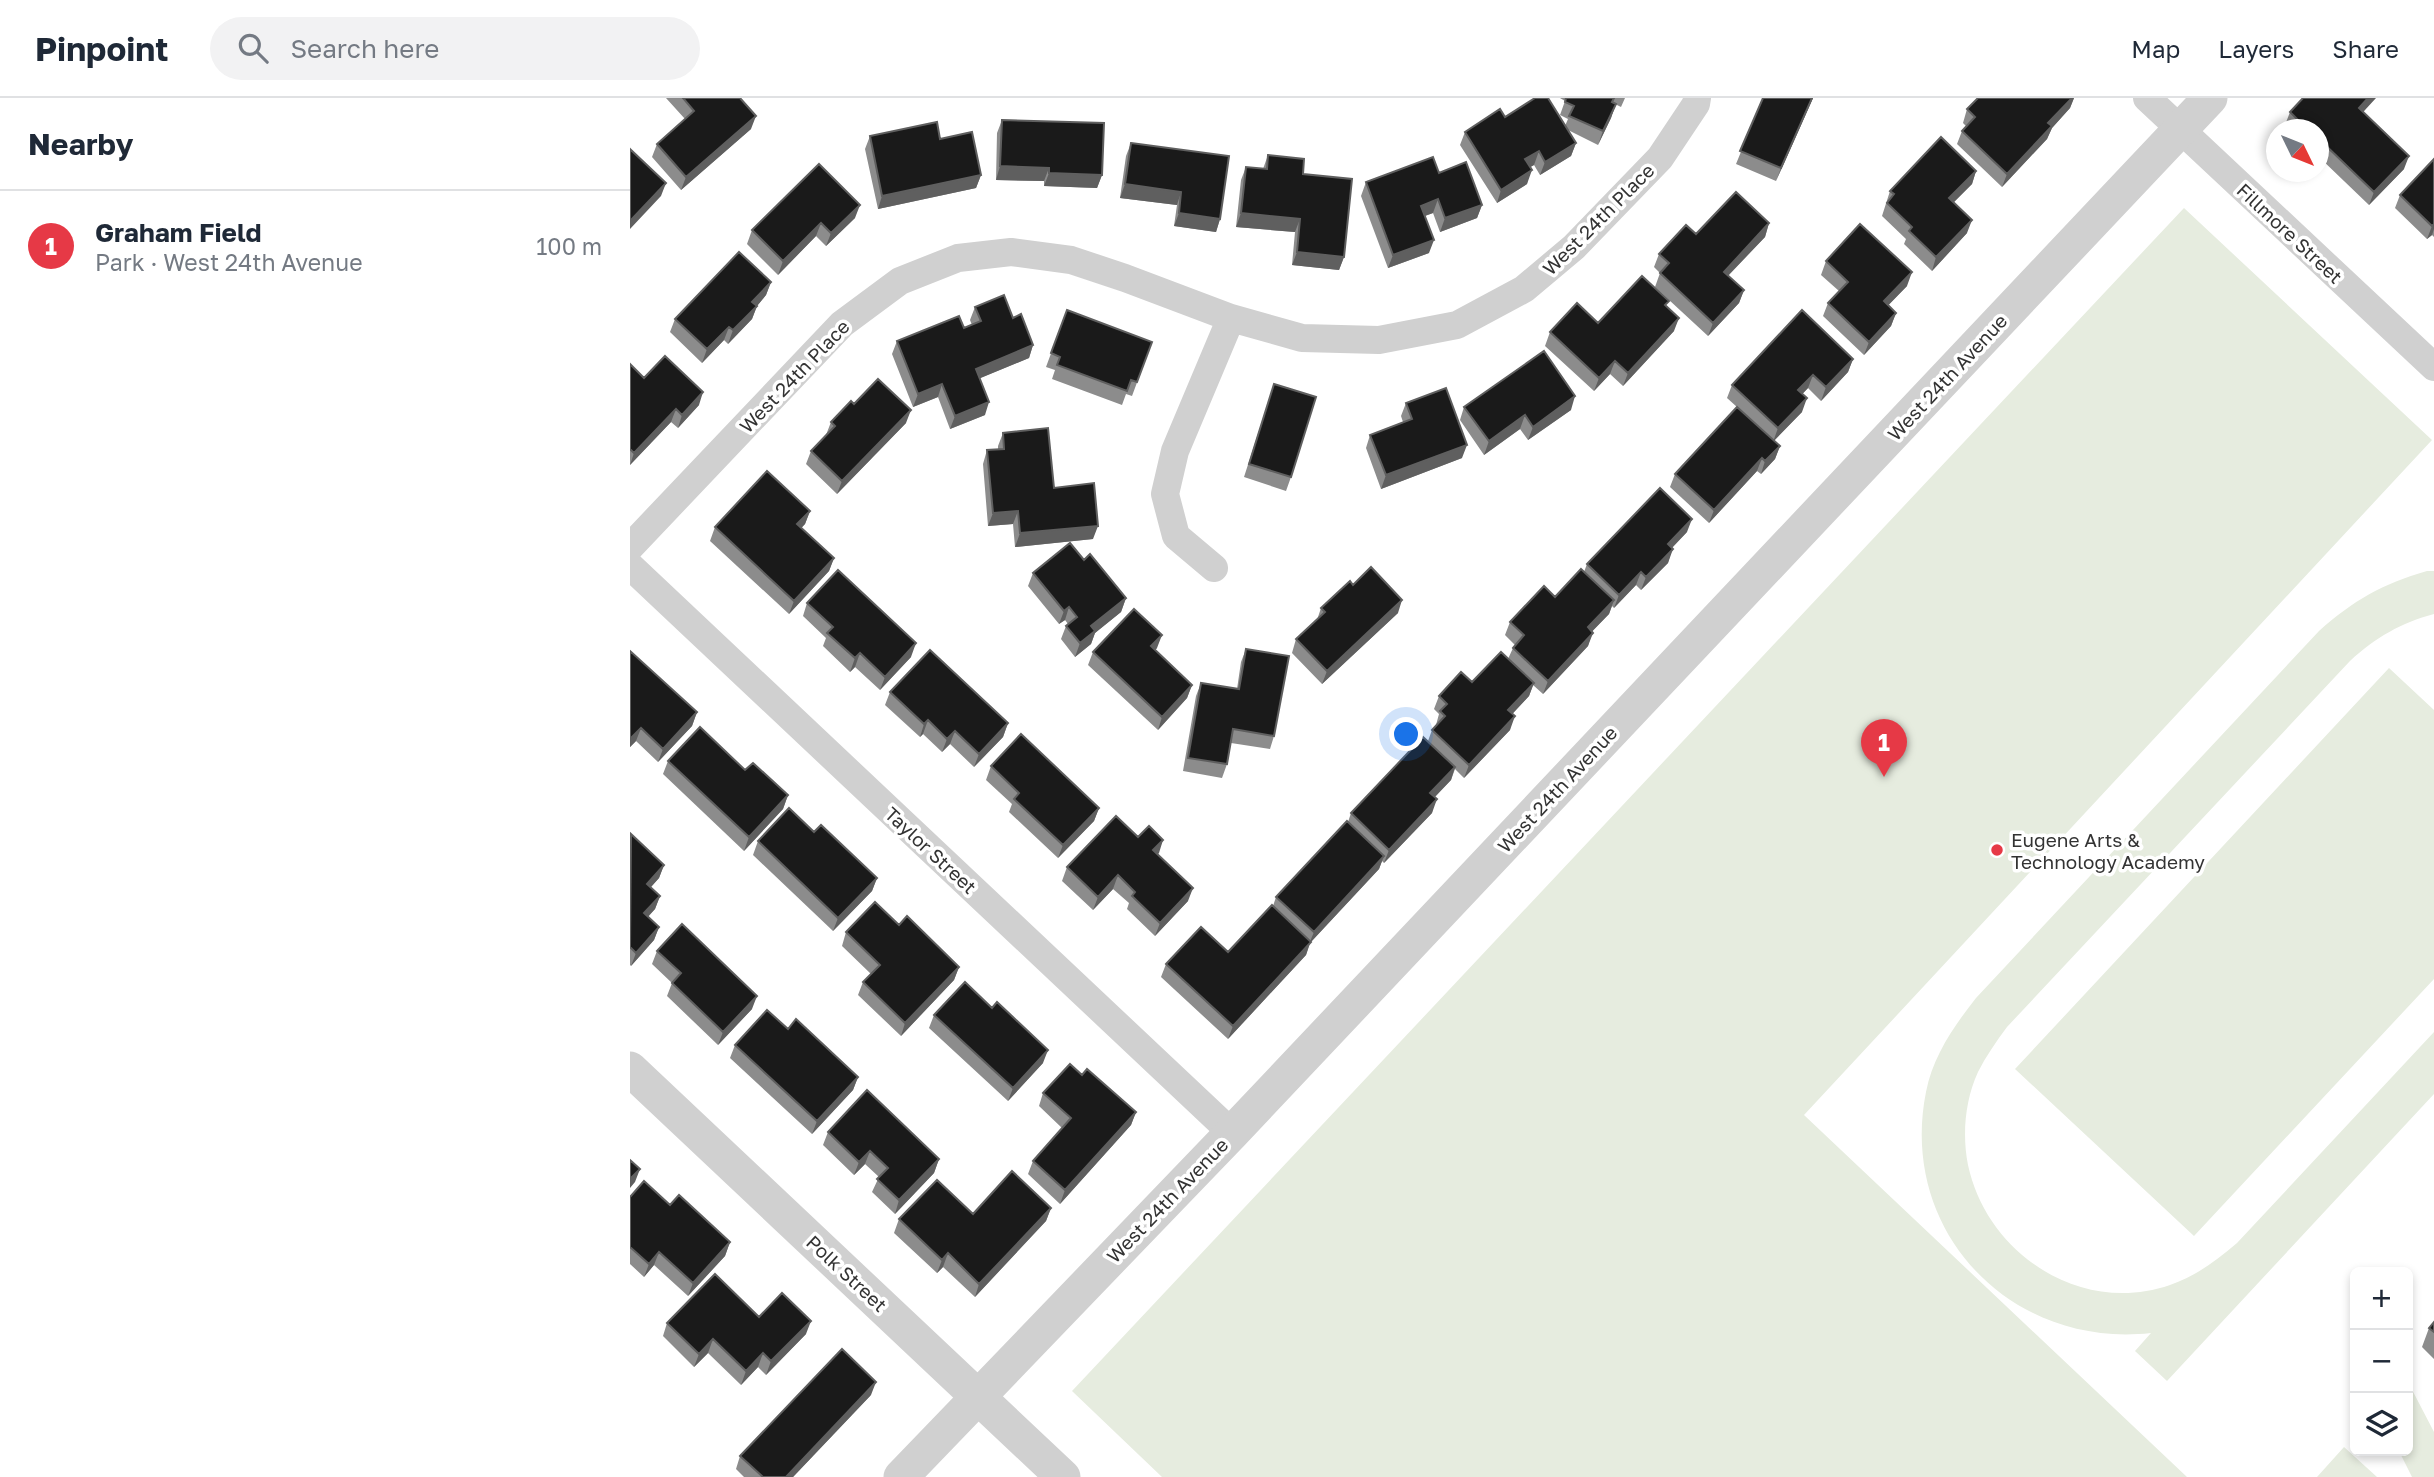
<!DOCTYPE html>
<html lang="en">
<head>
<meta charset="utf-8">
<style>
  :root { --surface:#fff; --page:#f2f2f3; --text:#1f2937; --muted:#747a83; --line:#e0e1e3; --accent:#e63946 }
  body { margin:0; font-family:"Golos Text",sans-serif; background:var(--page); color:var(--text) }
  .controls { position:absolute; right:21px; bottom:21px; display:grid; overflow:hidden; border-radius:10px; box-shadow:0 4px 10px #0003 }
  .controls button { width:63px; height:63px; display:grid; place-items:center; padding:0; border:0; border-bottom:2px solid var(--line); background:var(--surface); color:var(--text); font:35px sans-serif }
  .compass { position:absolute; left:1636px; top:21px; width:63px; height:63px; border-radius:50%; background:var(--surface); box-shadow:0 4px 10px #0003; rotate:133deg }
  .you { position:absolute; left:777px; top:637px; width:24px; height:24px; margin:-18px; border:5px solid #fff; border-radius:50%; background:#1a73e8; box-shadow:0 0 0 10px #1a73e833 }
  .badge { display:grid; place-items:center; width:46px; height:46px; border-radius:50%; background:var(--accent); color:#fff; font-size:23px; font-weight:700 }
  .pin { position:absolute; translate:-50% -58px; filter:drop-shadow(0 2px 4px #0008) }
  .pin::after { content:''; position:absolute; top:37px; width:24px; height:21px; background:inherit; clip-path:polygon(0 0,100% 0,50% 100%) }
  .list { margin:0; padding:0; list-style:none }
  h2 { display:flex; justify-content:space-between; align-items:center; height:91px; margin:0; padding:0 28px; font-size:30px }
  h2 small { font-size:23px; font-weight:400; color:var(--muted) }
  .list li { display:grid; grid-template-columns:46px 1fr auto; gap:21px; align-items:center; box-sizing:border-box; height:112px; padding:0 28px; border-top:2px solid var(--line) }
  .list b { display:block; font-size:26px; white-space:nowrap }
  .list p { margin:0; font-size:23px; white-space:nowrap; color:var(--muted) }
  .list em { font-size:23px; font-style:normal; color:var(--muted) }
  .icon { flex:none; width:38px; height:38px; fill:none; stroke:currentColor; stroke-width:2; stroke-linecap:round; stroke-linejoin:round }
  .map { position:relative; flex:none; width:1804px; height:1379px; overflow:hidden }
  header { display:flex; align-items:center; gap:42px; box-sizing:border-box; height:98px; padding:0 35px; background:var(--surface); border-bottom:2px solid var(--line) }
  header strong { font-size:33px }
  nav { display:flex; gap:38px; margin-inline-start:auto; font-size:24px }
  .search { width:490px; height:63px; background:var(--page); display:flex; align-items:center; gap:18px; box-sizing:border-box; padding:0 24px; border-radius:38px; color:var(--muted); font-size:26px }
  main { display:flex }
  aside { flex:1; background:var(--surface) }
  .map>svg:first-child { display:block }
  .green { fill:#e6ecdf }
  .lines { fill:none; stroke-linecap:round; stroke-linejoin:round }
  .minor { stroke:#d0d0d0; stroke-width:28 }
  .tertiary { stroke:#d0d0d0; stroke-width:35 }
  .wall { fill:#8c8c8c }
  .shaded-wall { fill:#5f5f5f }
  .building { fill:#1a1a1a; stroke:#5f5f5f; stroke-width:2 }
  .poi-dot { fill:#e63946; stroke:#fff; stroke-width:2.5 }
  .labels { text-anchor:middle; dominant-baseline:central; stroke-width:7; stroke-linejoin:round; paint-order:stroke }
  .street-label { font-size:19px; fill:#333; stroke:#fff }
  .poi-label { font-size:19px; fill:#333; stroke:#fff; text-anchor:start }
</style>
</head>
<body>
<header>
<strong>Pinpoint</strong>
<div class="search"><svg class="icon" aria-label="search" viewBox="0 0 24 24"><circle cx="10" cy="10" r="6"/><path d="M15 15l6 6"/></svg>Search here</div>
<nav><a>Map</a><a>Layers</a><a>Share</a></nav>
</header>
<main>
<aside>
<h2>Nearby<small></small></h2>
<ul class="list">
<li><span class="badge">1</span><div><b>Graham Field</b><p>Park · West 24th Avenue</p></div><em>100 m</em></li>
</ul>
</aside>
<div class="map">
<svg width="1804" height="1379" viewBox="0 0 1804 1379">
  <rect width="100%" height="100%" fill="#fff"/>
  <path class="green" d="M1554,110L1802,342L1174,1017L1557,1379H532L442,1293Z
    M1797,473H1804V516C1771,525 1746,539 1720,563L1377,929C1366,944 1356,958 1348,974C1335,1002 1332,1037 1338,1067C1357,1156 1451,1218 1540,1187C1566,1178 1586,1163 1607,1145L1804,934V996L1537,1283L1505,1253L1521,1235C1381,1251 1268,1133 1296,994C1303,958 1324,928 1346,900L1689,533C1724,502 1752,486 1797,473Z
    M1759,570L1804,612V881L1564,1138L1385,971Z
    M1778,1284L1804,1334V1379H1782L1769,1353H1778Z
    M1714,1349L1747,1379H1687Z"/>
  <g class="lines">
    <path class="minor" d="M1517,0L1804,269
      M0,449L212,226L270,183L328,160L381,154L441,162L495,180L601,220L672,240L749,242L827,227L894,191L944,149L1030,60L1066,6L1067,0
      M0,468L602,1035
      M584,470L546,438L535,396L545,353L601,220"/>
    <path class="tertiary" d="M0,971L433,1379
      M271,1379L602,1035L1580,0"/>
  </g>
  <path class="wall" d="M36,0H110L121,31L51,92L22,59L27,46L55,21Z
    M930,0H995L991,9L985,6L981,20L968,47L938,32L946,45L941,58L910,77L904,67L900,69L897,86L867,105L830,47L835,34L875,19L935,28L938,21L930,17L935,3Z
    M1133,0H1183L1146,83L1106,66Z
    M1348,0H1444L1440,10L1422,30L1417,41L1372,89L1327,46L1332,33L1336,28L1333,25L1337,11Z
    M1660,14H1733L1774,71L1739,107L1689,59V32H1659L1655,27Z
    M372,22L472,77L467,90L414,88V83L366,82L367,35Z
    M240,38L310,41L351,77L346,90L248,111L235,51Z
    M501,45L590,121L586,134L544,128L547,107L490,100L496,58Z
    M638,57L673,76L714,159L709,172L662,167L665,134L606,129L611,82L616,69L633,71Z
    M1804,61V139L1802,137L1797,141L1765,110L1770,97Z
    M1346,73L1342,86L1324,104L1337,135L1302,173L1274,146L1276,141L1252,118L1260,93Z
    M809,75L852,107L847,120L810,134L803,115L795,118L799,155L758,170L731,98L736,84Z
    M225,120L196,148L186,138L148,177L117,146L122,132Z
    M1139,125L1135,139L1098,178L1114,192L1109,205L1078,238L1025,189L1030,175L1024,169L1029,156L1066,136Z
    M1196,163L1277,188L1258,207L1266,215L1261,228L1234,257L1193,218L1198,205L1209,193L1191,177Z
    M141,184L136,197L127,208L122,221L98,246L94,242L72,265L40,234L45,221Z
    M345,209L383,220L403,247L399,260L350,280L355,317L320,331L308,299L283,309L262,256L267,243L334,230L342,227L340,222Z
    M1037,209L1044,233L993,288L980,276L964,293L915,248L920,234L968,225Z
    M437,212L522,244L502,298L496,296L492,307L422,281L425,272L416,269Z
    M1223,261L1218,274L1191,303L1178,290L1172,296V314L1144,342L1150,348L1145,361L1131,376L1127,373L1079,425L1040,389L1045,376L1107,309L1097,300L1102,287Z
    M0,266L14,280L69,307L48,330L41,324L0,367Z
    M644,286L661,379L656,393L614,379Z
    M776,305L832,360L751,391L736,350L740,337L773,324L771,318Z
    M224,306L276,325L207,396L176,366L181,353L196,337L201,324Z
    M834,309L941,312L898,342L890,331L854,357L830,322Z
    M373,335L424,390L463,441L385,449L383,426L358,428L353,366L357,352L368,351V348Z
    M180,413L175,426L171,430L204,460L199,473L159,516L80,443L85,429Z
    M1057,434L1042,450L1038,465L1011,492L1006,487L984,510L982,508L979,516L962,533L958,548L913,596L903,587L899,598L882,616L880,632L834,680L825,671L821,682L805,699L802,715L754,765L752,763L749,771L680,845L676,857L598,941L531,879L536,866L598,854L643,808L646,799L718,724L721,715L798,643L802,632L806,627L809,616L804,611L809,598L842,584L878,561L883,550L885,547L875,537L880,524L925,499L954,474L957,466Z
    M454,462L496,500L491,514L465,535L461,546L445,559L431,541L436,528L438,526L435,522L429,526L398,488L403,475Z
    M723,487L768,515L692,586L662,555L666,541L687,522L691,510Z
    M177,505L281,559L250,592L225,569L220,574L193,548L196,540L173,518Z
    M527,550L525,552L562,587L557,600L528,632L458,567L463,554Z
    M616,551L644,638L640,651L601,645L597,666L592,680L553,673L566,598L571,585L607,591L611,564Z
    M0,553L67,614L62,628L28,664L6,643L0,649Z
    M260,594L378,625L373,639L344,669L320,646L312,654L293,636L290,639L255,607Z
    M38,663L115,672L158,697L153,711L114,753L33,676Z
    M361,668L469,710L464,723L428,760L379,714L382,706L356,682Z
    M184,734L247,780L242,793L203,833L123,757L128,743Z
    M0,737L34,767L29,780L21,789L30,798L25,811L18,819L29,829L24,842L1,868L0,867Z
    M508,739L533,742L527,756L558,803L525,838L497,811L499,805L483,791L463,812L432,783L437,769Z
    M216,834L329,869L324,882L271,938L228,897L233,884L241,876L212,848Z
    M27,853L122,911L88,947L37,898L42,885L22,866Z
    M304,917L413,965L378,1003L299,930Z
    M158,931L228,979L223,992L182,1036L100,960L105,947Z
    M452,977L506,1014L501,1027L430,1106L398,1076L403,1063L432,1030L409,1008L413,995Z
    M198,1034L309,1061L304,1075L265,1116L242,1094L249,1079L235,1066L224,1077L193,1047Z
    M0,1099L40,1107L100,1144L95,1158L58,1198L24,1167L14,1179L0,1166Z
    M421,1110L416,1123L345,1199L313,1169L307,1175L264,1135L269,1121Z
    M129,1219L176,1236L136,1277L128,1269L111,1287L78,1255L64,1269L33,1238L37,1225Z
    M1804,1224V1261L1792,1249L1799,1230Z
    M241,1297L163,1379H114L106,1371L110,1358Z"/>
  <path class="shaded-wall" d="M1182,0H1183L1146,83L1151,70Z
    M1442,0H1444L1440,10L1422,30L1417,41L1372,89L1377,76L1418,25Z
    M1738,0H1746L1724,24L1729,10Z
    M986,6L981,20L968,47L973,33Z
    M126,18L121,31L51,92L56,79Z
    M946,45L941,58L910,77L915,64Z
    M909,53L904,67L890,75L895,61Z
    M1779,58L1774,71L1739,107L1744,94Z
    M370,68L419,70L414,83L366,82Z
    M902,72L897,86L867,105L871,92Z
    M1346,73L1342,86L1315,113L1319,100Z
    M419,75L472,77L467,90L414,88Z
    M351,77L346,90L248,111L252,98Z
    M36,85L31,98L0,131V123Z
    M495,86L551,94L547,107L490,100Z
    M808,101L803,115L786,121L791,108Z
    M230,107L225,120L196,148L201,135Z
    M852,107L847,120L810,134L815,120Z
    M549,115L590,121L586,134L544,128Z
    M611,115L670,121L665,134L606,129Z
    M1342,122L1337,135L1302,173L1306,159Z
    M191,125L186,138L148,177L153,163Z
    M1139,125L1135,139L1089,187L1094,174Z
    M1804,126V131L1802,137L1797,141L1802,128Z
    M804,142L799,155L758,170L763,157Z
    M667,154L714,159L709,172L662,167Z
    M1282,174L1277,188L1249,217L1254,203Z
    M141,184L136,197L127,208L122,221L98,246L103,232L122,204Z
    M1114,192L1109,205L1078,238L1083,225Z
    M1266,215L1261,228L1234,257L1239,244Z
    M1049,220L1044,233L993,288L998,275Z
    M99,229L94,242L72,265L77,251Z
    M403,247L399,260L341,284L346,271Z
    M1223,261L1218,274L1191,303L1196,289Z
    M985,263L980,276L964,293L969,280Z
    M1183,277L1178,290L1163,306L1168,292Z
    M312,286L308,299L283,309L288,296Z
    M73,294L69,307L48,330L52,317Z
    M945,298L941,312L898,342L903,329Z
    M1177,300L1172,314L1143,344L1148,330Z
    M359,304L355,317L320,331L325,318Z
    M46,311L41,324L0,367L4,355Z
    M281,312L276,325L207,396L212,383Z
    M895,317L890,331L854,357L859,343Z
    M837,347L832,360L751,391L756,377Z
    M1150,348L1145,361L1131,376L1135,363Z
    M1132,360L1127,373L1079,425L1084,412Z
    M180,413L175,426L163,439L167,426Z
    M388,413L383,426L358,428L363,415Z
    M1062,421L1057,434L1033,459L1038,446Z
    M468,428L463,441L385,449L390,435Z
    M1043,451L1038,465L1011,492L1016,479Z
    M204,460L199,473L159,516L164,503Z
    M1011,474L1006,487L984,510L989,497Z
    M496,500L491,514L465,535L461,546L445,559L450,545L461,528Z
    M772,502L768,515L692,586L697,573Z
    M984,502L979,516L953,543L958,529Z
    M439,509L435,522L429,526L434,513Z
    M963,535L958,548L913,596L918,583Z
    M532,537L527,550L516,562L521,548Z
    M286,545L281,559L250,592L255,579Z
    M230,555L225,569L220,574L225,560Z
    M904,585L899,598L873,626L878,612Z
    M562,587L557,600L528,632L532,619Z
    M67,614L62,628L28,664L33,651Z
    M885,618L880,632L834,680L839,667Z
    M298,622L293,636L290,639L294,626Z
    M378,625L373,639L344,669L349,656Z
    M11,630L6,643L0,649V641Z
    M325,633L320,646L312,654L317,641Z
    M825,669L821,682L796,708L800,695Z
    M158,697L153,711L114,753L119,739Z
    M807,701L802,715L754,765L759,752Z
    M469,710L464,723L428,760L433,747Z
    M533,742L529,755L519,766L523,752Z
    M754,758L749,771L680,845L676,857L598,941L603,928L679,846L684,834Z
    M34,767L29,780L12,799L17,786Z
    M488,777L483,791L463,812L468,799Z
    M247,780L242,793L203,833L208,820Z
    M563,790L558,803L525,838L530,825Z
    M30,798L25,811L9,828L14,815Z
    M29,829L24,842L1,868L6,855Z
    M329,869L324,882L271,938L275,925Z
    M127,898L122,911L88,947L93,934Z
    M418,952L413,965L378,1003L383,990Z
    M228,979L223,992L182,1036L187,1023Z
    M506,1014L501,1027L430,1106L435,1092Z
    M240,1053L235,1066L224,1077L229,1064Z
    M309,1061L304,1075L265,1116L269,1102Z
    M10,1071L5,1084L0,1090V1081Z
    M421,1110L416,1123L345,1199L349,1186Z
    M100,1144L95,1158L58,1198L63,1185Z
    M29,1154L24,1167L14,1179L19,1166Z
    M318,1155L313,1169L307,1175L312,1162Z
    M181,1223L176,1236L136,1277L141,1263Z
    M83,1241L78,1255L64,1269L69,1256Z
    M133,1255L128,1269L111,1287L116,1273Z
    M246,1284L241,1297L163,1379H156Z"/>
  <path class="building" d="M53,0H110L126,18L56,79L27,46L64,13Z
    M905,0H918L946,45L915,64L909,53L895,61L902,72L871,92L835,34L870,11L875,19Z
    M936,0H984L982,4L986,6L973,33L939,18L944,8L935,4Z
    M1133,0H1182L1151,70L1110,53Z
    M1348,0H1442L1418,25L1422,28L1377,76L1332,33L1345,19L1337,11Z
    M1673,0H1738L1729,10L1779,58L1744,94L1689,41V32H1678L1660,14Z
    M372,22L474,25L472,77L419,75V70L370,68Z
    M307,24L310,41L342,34L351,77L252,98L240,38Z
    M1311,39L1346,73L1319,100L1342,122L1306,159L1279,133L1282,129L1257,105L1264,96L1260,93Z
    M501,45L599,58L590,121L549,115L551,94L495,86Z
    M0,51L36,85L0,123Z
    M638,57L674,61L673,76L722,81L714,159L667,154L670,121L611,115L616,69L637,71Z
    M803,59L809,75L836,64L852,107L815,120L808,101L791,108L804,142L763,157L736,84Z
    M1804,61V126L1802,128L1770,97Z
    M189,66L230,107L201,135L191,125L153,163L122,132Z
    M1106,94L1139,125L1094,174L1114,192L1083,225L1030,175L1039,165L1029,156L1056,127L1066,136Z
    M1230,126L1282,174L1254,203L1266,215L1239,244L1198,205L1218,184L1196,163Z
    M109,154L141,184L122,204L127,208L103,232L99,229L77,251L45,221Z
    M1012,178L1039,203L1035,207L1049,220L998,275L985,263L969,280L920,234L947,205L968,225Z
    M374,197L383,220L391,216L403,247L346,271L359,304L325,318L312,286L288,296L267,243L329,218L334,230L351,223L345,209Z
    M437,212L522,244L507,284L501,282L497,293L427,267L430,259L421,255Z
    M1172,212L1223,261L1196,289L1183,277L1168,292L1177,300L1148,330L1102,287Z
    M914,253L945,298L903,329L895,317L859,343L834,309Z
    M35,258L73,294L52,317L46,311L4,355L0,351V266L14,280Z
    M248,281L281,312L212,383L181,353L205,328L201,324L221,303L224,306Z
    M644,286L686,299L661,379L619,366Z
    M816,290L837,347L756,377L740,337L782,321L776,305Z
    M1107,309L1150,348L1135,363L1132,360L1084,412L1045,376Z
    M418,330L424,390L464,385L468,428L390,435L388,413L363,415L357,352L374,351L373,335Z
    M137,373L180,413L167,426L204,460L164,503L85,429Z
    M1030,390L1062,421L1038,446L1043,451L1016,479L1011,474L989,497L957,466Z
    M440,445L454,462L460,456L496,500L461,528L465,533L450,545L436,528L447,519L439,509L434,513L403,475Z
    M741,469L772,502L697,573L666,541L695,514L691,510L720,483L723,487Z
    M951,471L984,502L958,529L963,535L918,583L883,550L894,537L880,524L914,488L925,499Z
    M208,472L286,545L255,579L230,555L225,560L197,535L203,529L177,505Z
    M504,511L532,537L521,548L562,587L532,619L463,554Z
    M616,551L659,558L644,638L603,631L597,666L558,660L571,585L609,591Z
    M300,552L378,625L349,656L325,633L317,641L298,622L294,626L260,594Z
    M0,553L67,614L33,651L11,630L0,641Z
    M871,554L904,585L878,612L885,618L839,667L802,632L815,618L810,613L817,606L809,598L831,574L842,584Z
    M70,629L115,672L123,665L158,697L119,739L38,663Z
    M391,636L469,710L433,747L384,701L389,695L361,668Z
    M793,639L825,669L800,695L807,701L759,752L721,715Z
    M159,710L184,734L191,727L247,780L208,820L128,743Z
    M486,718L508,739L519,728L533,742L523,752L563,790L530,825L502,798L505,794L488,777L468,799L437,769Z
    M717,723L754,758L684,834L646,799Z
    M1,736L34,767L17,786L30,798L14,815L29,829L6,855L0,849Z
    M245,804L269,827L277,818L329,869L275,925L233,884L250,867L216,834Z
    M642,807L681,844L603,928L536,866L571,829L598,854Z
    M52,826L127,898L93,934L42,885L51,875L27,853Z
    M335,884L362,910L367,904L418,952L383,990L304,917Z
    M137,912L158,931L166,921L228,979L187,1023L105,947Z
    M440,966L452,977L457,971L506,1014L435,1092L403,1063L441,1020L413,995Z
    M237,992L309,1061L269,1102L247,1081L258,1070L240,1053L229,1064L198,1034Z
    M0,1062L10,1071L0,1081Z
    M382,1073L421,1110L349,1186L318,1155L312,1162L269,1121L307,1082L343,1116Z
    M14,1083L40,1107L49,1097L100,1144L63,1185L29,1154L19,1166L0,1149V1099Z
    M85,1176L129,1219L152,1195L181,1223L141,1263L133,1255L116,1273L83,1241L69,1256L37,1225Z
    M1804,1224V1234L1799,1230Z
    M212,1251L246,1284L156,1379H133L110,1358Z"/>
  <circle class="poi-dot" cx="1367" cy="752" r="7"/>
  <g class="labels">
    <g class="street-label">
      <text transform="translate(968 121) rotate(-45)">West 24th Place</text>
      <text transform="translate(1660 135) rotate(43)">Fillmore Street</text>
      <text transform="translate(164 278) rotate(-46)">West 24th Place</text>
      <text transform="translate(1317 279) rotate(-47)">West 24th Avenue</text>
      <text transform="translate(927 691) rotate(-47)">West 24th Avenue</text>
      <text transform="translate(301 752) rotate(43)">Taylor Street</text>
      <text transform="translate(537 1102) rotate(-46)">West 24th Avenue</text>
      <text transform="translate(217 1175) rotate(43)">Polk Street</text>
    </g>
    <g class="poi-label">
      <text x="1381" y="741">Eugene Arts &amp;<tspan x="1381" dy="22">Technology Academy</tspan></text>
    </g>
  </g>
</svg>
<div class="controls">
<button>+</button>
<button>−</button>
<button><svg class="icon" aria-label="layers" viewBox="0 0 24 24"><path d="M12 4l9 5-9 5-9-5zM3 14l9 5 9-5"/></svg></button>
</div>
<svg class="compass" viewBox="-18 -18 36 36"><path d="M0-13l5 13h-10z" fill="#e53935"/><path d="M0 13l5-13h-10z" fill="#747a83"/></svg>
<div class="you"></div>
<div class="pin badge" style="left:1254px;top:679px">1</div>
</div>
</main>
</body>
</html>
